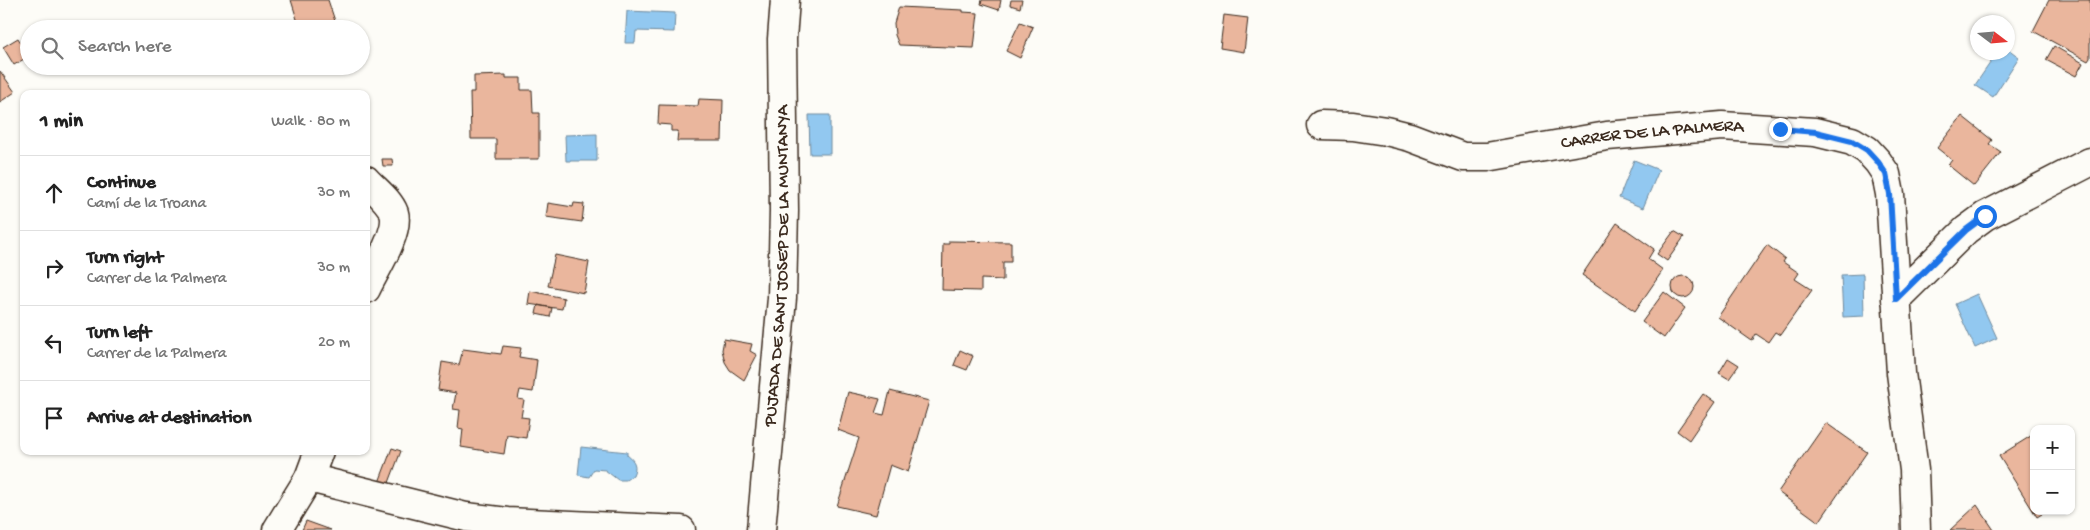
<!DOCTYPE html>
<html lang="en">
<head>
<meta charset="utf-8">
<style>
  :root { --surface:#fff; --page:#f6f6f6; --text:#222; --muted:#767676; --line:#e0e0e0 }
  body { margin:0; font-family:"Gochi Hand",sans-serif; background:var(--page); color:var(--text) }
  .controls { position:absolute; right:15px; bottom:15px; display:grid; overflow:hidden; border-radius:10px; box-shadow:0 1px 4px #0004 }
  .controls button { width:45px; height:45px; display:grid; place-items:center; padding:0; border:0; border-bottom:1px solid var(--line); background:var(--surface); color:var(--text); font:25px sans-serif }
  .compass { position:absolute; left:1970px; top:15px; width:45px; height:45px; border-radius:50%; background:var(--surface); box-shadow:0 1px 4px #0004; rotate:106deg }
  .stop { position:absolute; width:15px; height:15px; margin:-11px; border:4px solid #1a73e8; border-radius:50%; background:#fff }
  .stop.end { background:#1a73e8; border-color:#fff; box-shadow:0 1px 5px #0008 }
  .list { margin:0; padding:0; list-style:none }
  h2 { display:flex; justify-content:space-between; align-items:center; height:65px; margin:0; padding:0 20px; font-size:21px }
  h2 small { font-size:16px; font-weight:400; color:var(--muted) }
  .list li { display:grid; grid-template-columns:32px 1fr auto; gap:15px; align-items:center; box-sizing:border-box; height:75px; padding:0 20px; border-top:1px solid var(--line) }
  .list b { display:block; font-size:19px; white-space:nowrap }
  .list p { margin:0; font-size:16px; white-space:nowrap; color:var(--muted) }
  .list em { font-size:16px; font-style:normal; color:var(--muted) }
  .icon { flex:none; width:28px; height:28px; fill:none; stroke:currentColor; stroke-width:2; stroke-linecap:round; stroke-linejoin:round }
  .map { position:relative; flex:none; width:2090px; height:530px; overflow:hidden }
  .search { position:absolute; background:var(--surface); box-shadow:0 1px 4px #0004; left:20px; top:20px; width:350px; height:55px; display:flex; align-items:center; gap:12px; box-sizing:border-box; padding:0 18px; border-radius:28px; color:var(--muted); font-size:19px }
  .panel { position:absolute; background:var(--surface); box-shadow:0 1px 4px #0004; left:20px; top:90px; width:350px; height:365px; border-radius:10px }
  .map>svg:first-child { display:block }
  .water { fill:#92c8f0; stroke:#6f899c }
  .building { fill:#eab69d; stroke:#3b2a1e }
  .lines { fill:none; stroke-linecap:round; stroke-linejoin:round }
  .minor-casing { stroke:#3b2a1e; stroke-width:31 }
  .minor { stroke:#fdfcf7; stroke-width:28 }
  .route { stroke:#1a73e8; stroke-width:6 }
  .labels { text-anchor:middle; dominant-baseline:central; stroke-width:5; stroke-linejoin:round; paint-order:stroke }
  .street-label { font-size:18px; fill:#3b2a1e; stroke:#fdfcf7 }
</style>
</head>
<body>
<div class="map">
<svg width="2090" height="530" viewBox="0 0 2090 530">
  <rect width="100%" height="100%" fill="#fdfcf7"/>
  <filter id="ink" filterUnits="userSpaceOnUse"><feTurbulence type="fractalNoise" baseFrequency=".02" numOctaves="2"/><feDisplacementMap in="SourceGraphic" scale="10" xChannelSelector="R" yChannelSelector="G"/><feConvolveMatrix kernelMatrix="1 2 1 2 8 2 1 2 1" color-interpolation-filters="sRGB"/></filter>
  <g filter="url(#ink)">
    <path class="water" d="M627,11L675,13L674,32L636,31L635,43H625Z
      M2008,49L2019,57L1993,97L1975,85L1997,53L2008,52Z
      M809,115H830V154H810Z
      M597,134V161H566L565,135Z
      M1634,160L1659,170L1643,208L1619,198Z
      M1863,274L1864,316L1843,317L1841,275Z
      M1977,294L1997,338L1975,348L1955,304Z
      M581,447L627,452V455C635,461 637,466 633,475L626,480H618L605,470L594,469L589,477L578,475Z"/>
    <path class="building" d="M291,0H328L337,27L331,29H300Z
      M982,0H1001L999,10L981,4Z
      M1011,0H1022L1020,8L1010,5Z
      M2049,0H2090V58L2088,61L2033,31Z
      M899,7L963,10V12L978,13L974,48L899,45L895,35L894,23Z
      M1224,15L1248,18L1244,52L1220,48Z
      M1020,22L1033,27L1020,58L1006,51Z
      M18,38L29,56L14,65L3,47Z
      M2054,46L2083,63L2076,76L2046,60Z
      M0,71L15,92L0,102Z
      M506,75V78H521V90H532L533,113H539V159H496V139H471L470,92H474V76Z
      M699,99L723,100L722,141H677L678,131H671V125L658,124L659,105L698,106Z
      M1962,116L1992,140L1989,144L2001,152L1974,186L1948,165L1952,160L1937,148Z
      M382,159H392L393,166H383Z
      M548,203L573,207L574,203L584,204L582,222L546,217Z
      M1617,223L1654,249L1648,259L1663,270L1635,311L1582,275Z
      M1674,231L1684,237L1667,261L1657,254Z
      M949,241L1011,242V262H1003V280L981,279V291L942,290L943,244H949Z
      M1767,245L1785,259L1783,262L1799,273L1795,279L1812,290L1780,335L1775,332L1768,342L1756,334L1752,341L1718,317Z
      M555,255L589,262L584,293L548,286Z
      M1672 287a11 11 0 1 1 22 0a11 11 0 1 1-22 0Z
      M530,291L564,298L562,309L528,304Z
      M1664,292L1685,308L1664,338L1642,322Z
      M538,305L552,308L550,317L536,314Z
      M724,339L752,344L750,351L757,355L744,380L730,370L725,362L722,350Z
      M503,346L521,348L519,357L537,360L533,392L520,390L518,399L524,400L521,417L529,418L526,438L507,435L504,454L461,447L463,429L458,428L460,410L453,409L456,393L438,390L442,362L459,365L463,349L501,354Z
      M960,350L973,356L967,370L954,365Z
      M1728,358L1739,365L1729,379L1719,373Z
      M890,391L929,401L908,472L890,465L876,515L837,506L859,438L838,430L848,392L880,399L875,413L884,415Z
      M1703,394L1715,402L1689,440L1677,431Z
      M1826,423L1867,452L1819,522L1778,492Z
      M2034,434V511H2047L2037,517L1999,456Z
      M392,448L401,451L387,488L378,485Z
      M1977,505L1994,530H1950Z
      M306,521L331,530H302Z"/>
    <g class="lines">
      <g class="minor-casing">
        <g id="minor">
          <path id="s1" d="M1321,125L1353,126L1386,131L1410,137L1463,157H1487L1607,136L1722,126L1815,132L1852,141L1867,150L1878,162L1886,174L1890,194L1901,373L1914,470L1916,530"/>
          <path d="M366,180C375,190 389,200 394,213C400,232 374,272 366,289"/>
          <path d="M1896,299L1966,230L1985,216L2090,162"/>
          <path d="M309,478L466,517L507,522L681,530"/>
          <path d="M277,530L309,478L319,451"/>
          <path id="s2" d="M761,530L782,298L784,211L782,39L785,0"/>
        </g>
      </g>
      <use href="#minor" class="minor"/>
    </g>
  </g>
  <g class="lines" filter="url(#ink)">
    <path class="route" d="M1780,129L1816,132L1852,141L1867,150L1878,162L1886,174L1890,194L1896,299L1966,230L1985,216"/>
  </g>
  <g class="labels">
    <g class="street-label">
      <text stroke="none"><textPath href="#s1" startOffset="338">CARRER DE LA PALMERA</textPath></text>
      <text stroke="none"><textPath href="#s2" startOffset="265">PUJADA DE SANT JOSEP DE LA MUNTANYA</textPath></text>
    </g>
  </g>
</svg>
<div class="controls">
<button>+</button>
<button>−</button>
</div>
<svg class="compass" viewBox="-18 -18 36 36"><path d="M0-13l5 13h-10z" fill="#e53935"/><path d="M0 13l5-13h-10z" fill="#767676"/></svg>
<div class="stop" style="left:1985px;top:216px"></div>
<div class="stop end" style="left:1780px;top:129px"></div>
<div class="search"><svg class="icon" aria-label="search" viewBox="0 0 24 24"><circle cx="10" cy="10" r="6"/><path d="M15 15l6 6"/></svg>Search here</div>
<section class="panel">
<h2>1 min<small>Walk · 80 m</small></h2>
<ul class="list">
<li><svg class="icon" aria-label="ahead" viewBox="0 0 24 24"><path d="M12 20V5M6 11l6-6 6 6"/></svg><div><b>Continue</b><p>Camí de la Troana</p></div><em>30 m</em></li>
<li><svg class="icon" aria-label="right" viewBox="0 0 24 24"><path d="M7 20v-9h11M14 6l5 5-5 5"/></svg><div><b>Turn right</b><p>Carrer de la Palmera</p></div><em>30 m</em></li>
<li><svg class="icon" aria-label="left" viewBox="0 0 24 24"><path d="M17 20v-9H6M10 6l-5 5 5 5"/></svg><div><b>Turn left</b><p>Carrer de la Palmera</p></div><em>20 m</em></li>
<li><svg class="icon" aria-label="arrive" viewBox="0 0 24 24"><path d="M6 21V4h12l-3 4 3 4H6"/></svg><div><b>Arrive at destination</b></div></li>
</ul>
</section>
</div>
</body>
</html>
